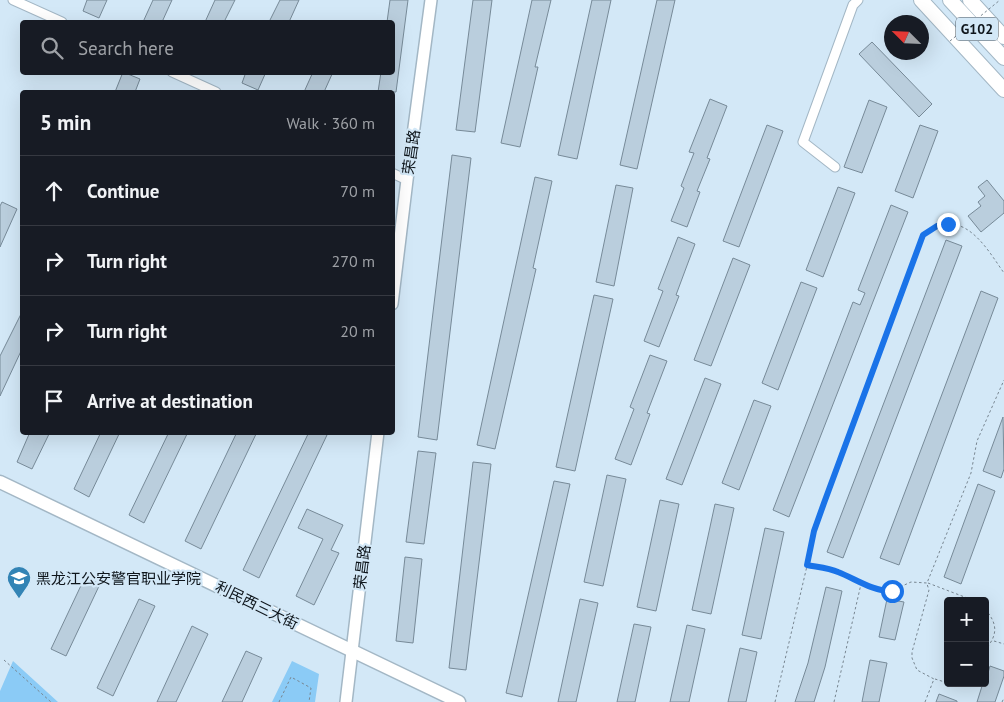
<!DOCTYPE html>
<html lang="en">
<head>
<meta charset="utf-8">
<style>
  :root { --surface:#171b24; --page:#242831; --text:#f1f3f6; --muted:#9ea1a6; --line:#363941 }
  body { margin:0; font-family:"PT Sans","Noto Sans SC",sans-serif; background:var(--page); color:var(--text) }
  .controls { position:absolute; right:15px; bottom:15px; display:grid; overflow:hidden; border-radius:5px; box-shadow:0 5px 20px #0002 }
  .controls button { width:45px; height:45px; display:grid; place-items:center; padding:0; border:0; border-bottom:1px solid var(--line); background:var(--surface); color:var(--text); font:25px sans-serif }
  .compass { position:absolute; left:884px; top:15px; width:45px; height:45px; border-radius:50%; background:var(--surface); box-shadow:0 5px 20px #0002; rotate:294deg }
  .stop { position:absolute; width:15px; height:15px; margin:-11px; border:4px solid #1a73e8; border-radius:50%; background:#fff }
  .stop.end { background:#1a73e8; border-color:#fff; box-shadow:0 1px 5px #0008 }
  .list { margin:0; padding:0; list-style:none }
  h2 { display:flex; justify-content:space-between; align-items:center; height:65px; margin:0; padding:0 20px; font-size:21px }
  h2 small { font-size:16px; font-weight:400; color:var(--muted) }
  .list li { display:grid; grid-template-columns:32px 1fr auto; gap:15px; align-items:center; box-sizing:border-box; height:70px; padding:0 20px; border-top:1px solid var(--line) }
  .list b { display:block; font-size:19px; white-space:nowrap }
  .list em { font-size:16px; font-style:normal; color:var(--muted) }
  .icon { flex:none; width:28px; height:28px; fill:none; stroke:currentColor; stroke-width:2; stroke-linecap:round; stroke-linejoin:round }
  .map { position:relative; flex:none; width:1004px; height:702px; overflow:hidden }
  .search { position:absolute; background:var(--surface); box-shadow:0 5px 20px #0002; left:20px; top:20px; width:375px; height:55px; display:flex; align-items:center; gap:12px; box-sizing:border-box; padding:0 18px; border-radius:5px; color:var(--muted); font-size:19px }
  .panel { position:absolute; background:var(--surface); box-shadow:0 5px 20px #0002; left:20px; top:90px; width:375px; height:345px; border-radius:5px }
  .map>svg:first-child { display:block }
  .green { fill:#8bcbf6 }
  .building { fill:#bacedd; stroke:#778a98 }
  .lines { fill:none; stroke-linecap:round; stroke-linejoin:round }
  .minor-casing { stroke:#a3b7c5; stroke-width:11 }
  .tertiary-casing { stroke:#a3b7c5; stroke-width:14 }
  .secondary-casing { stroke:#a3b7c5; stroke-width:15 }
  .trunk-casing { stroke:#a3b7c5; stroke-width:16 }
  .path { stroke:#788691; stroke-width:1; stroke-dasharray:2.5 2.5; stroke-linecap:butt }
  .minor { stroke:#fff; stroke-width:9 }
  .tertiary { stroke:#fff; stroke-width:11 }
  .secondary { stroke:#fff; stroke-width:12 }
  .trunk { stroke:#fff; stroke-width:14 }
  .path-bridge { stroke:#788691; stroke-width:1; stroke-dasharray:2.5 2.5; stroke-linecap:butt }
  .route { stroke:#1a73e8; stroke-width:6 }
  .labels { text-anchor:middle; dominant-baseline:central; stroke-width:4.5; stroke-linejoin:round; paint-order:stroke }
  .shield { fill:#d3e8f7; stroke:#49545d; stroke-width:1 }
  .shield-label { font-size:14px; font-weight:bold; fill:#0e151b }
  .street-label { font-size:15px; fill:#0e151b; stroke:#d3e8f7 }
  .poi-label { font-size:15px; fill:#0e151b; stroke:#d3e8f7; text-anchor:start }
</style>
</head>
<body>
<div class="map">
<svg width="1004" height="702" viewBox="0 0 1004 702">
  <rect width="100%" height="100%" fill="#d3e8f7"/>
  <path class="green" d="M13,661L58,702H0V691Z
    M292,661L319,674L315,702H272Z"/>
  <path class="building" d="M87,0H107L99,18L83,11Z
    M153,0H172L162,22H143Z
    M215,0H235L224,22H205Z
    M280,0H299L289,22H269Z
    M390,0H408L396,92H378L381,72H392V22H387Z
    M473,0H492L475,132L456,130Z
    M532,0H551L535,67H538L520,147L501,143Z
    M592,0H611L577,159L558,155Z
    M657,0H675L637,169L620,165Z
    M872,42L932,104L919,117L859,54Z
    M123,72L140,79L135,92H115Z
    M246,72H266L258,90L242,83Z
    M313,72H333L324,92H304Z
    M710,99L727,106L707,158L710,159L697,191L700,192L687,227L671,221L684,188L681,186L694,153L689,152Z
    M869,100L887,107L862,173L844,167Z
    M767,125L783,131L739,247L723,241Z
    M920,125L938,131L913,198L895,191Z
    M452,155L471,158L437,440L418,437Z
    M535,177L552,181L533,268L536,269L495,449L477,445Z
    M987,180L1004,201V213L981,232L968,216L981,206L978,202L985,196L978,187Z
    M616,185L633,188L614,286L596,282Z
    M838,187L855,193L823,277L806,270Z
    M2,202L17,209L0,247V206Z
    M891,205L908,212L789,517L773,510L853,302L860,305L865,293L858,290Z
    M678,237L695,244L676,295L679,296L659,347L644,341L663,291L658,289Z
    M946,240L962,246L843,558L827,552Z
    M733,258L750,265L711,366L694,360Z
    M801,282L817,288L778,390L762,383Z
    M981,291L998,298L899,565L880,558Z
    M594,295L613,299L575,471L556,467Z
    M22,312V349L0,396V356Z
    M650,355L667,361L647,413L650,414L631,465L615,459L634,409L630,407Z
    M705,378L721,384L682,485L666,479Z
    M754,400L771,406L739,490L722,483Z
    M1003,417L1004,469L1001,478L983,471Z
    M30,432H50L32,469L17,462Z
    M101,432H120L89,497L74,489Z
    M169,432H188L144,523L129,515Z
    M237,432H257L201,549L185,541Z
    M309,432H321L327,435L259,578L243,570Z
    M418,451L436,453L424,544L406,542Z
    M473,462L491,464L466,670L449,668Z
    M607,475L626,479L603,586L584,582Z
    M554,481L570,484L522,697L506,693Z
    M978,484L995,491L961,584L944,577Z
    M660,500L679,504L656,611L637,607Z
    M715,504L734,508L711,614L692,610Z
    M307,509L343,525L331,550L339,553L314,605L296,596L323,539L298,528Z
    M765,528L784,532L761,639L742,635Z
    M405,557L422,559L413,643L396,641Z
    M85,577L100,584L66,656L51,649Z
    M826,587L842,591L825,667L814,702H795L808,663Z
    M139,599L155,606L113,696L97,688Z
    M580,599L598,603L576,702H558Z
    M887,599L904,602L895,640L879,637Z
    M634,624L651,627L635,702H617Z
    M687,625L705,629L689,702H670Z
    M192,626L208,634L176,702H157Z
    M740,648L757,652L746,702H728Z
    M246,651L262,658L242,702H222Z
    M870,660L887,663L879,702H862Z
    M990,666L1004,671V676L995,702H977L983,683H985Z
    M939,694L957,701V702H936Z"/>
  <g class="lines">
    <g class="minor-casing">
      <path id="minor" d="M13,0L62,22
        M172,72L216,92
        M835,167L803,142L853,5L858,0
        M392,173L407,180"/>
    </g>
    <g class="tertiary-casing">
      <path id="tertiary" d="M392,304L407,180L431,0
        M346,702L378,432"/>
    </g>
    <g class="secondary-casing">
      <path id="secondary" d="M0,482L459,702"/>
    </g>
    <g class="trunk-casing">
      <path id="trunk" d="M921,0L1004,90
        M950,0L1004,58
        M970,0L1004,37"/>
    </g>
    <path class="path" d="M928,583L975,601
      M862,584L886,591H891L911,582L927,583L971,473L977,441L1004,380
      M985,609C998,624 998,635 985,650
      M994,641L1004,644
      M4,660L51,702
      M935,679L948,683
      M949,683L960,685L966,683
      M279,702L291,677L311,688L309,702
      M775,702L807,566
      M834,702L861,584L838,572L807,565L814,531L823,503L923,235C928,232 932,229 936,227C968,213 989,252 1004,273
      M925,702L934,679L917,670L912,658V652L929,590L927,584
      M1002,702L1004,698"/>
    <use href="#minor" class="minor"/>
    <use href="#tertiary" class="tertiary"/>
    <use href="#secondary" class="secondary"/>
    <use href="#trunk" class="trunk"/>
    <path class="path-bridge" d="M950,41L1000,0"/>
  </g>
  <g class="lines">
    <path class="route" d="M892,591C872,591 856,579 838,572C829,568 817,567 807,565L814,531L824,503L923,235L937,226L948,224"/>
  </g>
  <defs>
    <g id="university-pin" transform="scale(1.25)"><path d="M0 17L-7.5 6A9.5 9.5 0 1 1 7.5 6Z" fill="#3384b5" stroke="#d3e8f7"/><path d="M0-5L7-2L0 1L-7-2ZM-4 1L0 2.5L4 1V4Q0 6-4 4Z" fill="#fff"/></g>
  </defs>
  <g fill-rule="evenodd">
    <use href="#university-pin" x="19" y="578"/>
  </g>
  <g class="labels">
    <rect class="shield" x="956" y="17.5" width="42" height="23" rx="4"/>
    <g class="shield-label">
      <text x="977" y="29">G102</text>
    </g>
    <g class="street-label">
      <text transform="translate(411 152) rotate(-82)">荣昌路</text>
      <text transform="translate(362 567) rotate(-83)">荣昌路</text>
      <text transform="translate(257 605) rotate(26)">利民西三大街</text>
    </g>
    <g class="poi-label">
      <text x="36" y="578">黑龙江公安警官职业学院</text>
    </g>
  </g>
</svg>
<div class="controls">
<button>+</button>
<button>−</button>
</div>
<svg class="compass" viewBox="-18 -18 36 36"><path d="M0-13l5 13h-10z" fill="#e53935"/><path d="M0 13l5-13h-10z" fill="#9ea1a6"/></svg>
<div class="stop" style="left:892px;top:591px"></div>
<div class="stop end" style="left:948px;top:224px"></div>
<div class="search"><svg class="icon" aria-label="search" viewBox="0 0 24 24"><circle cx="10" cy="10" r="6"/><path d="M15 15l6 6"/></svg>Search here</div>
<section class="panel">
<h2>5 min<small>Walk · 360 m</small></h2>
<ul class="list">
<li><svg class="icon" aria-label="ahead" viewBox="0 0 24 24"><path d="M12 20V5M6 11l6-6 6 6"/></svg><div><b>Continue</b></div><em>70 m</em></li>
<li><svg class="icon" aria-label="right" viewBox="0 0 24 24"><path d="M7 20v-9h11M14 6l5 5-5 5"/></svg><div><b>Turn right</b></div><em>270 m</em></li>
<li><svg class="icon" aria-label="right" viewBox="0 0 24 24"><path d="M7 20v-9h11M14 6l5 5-5 5"/></svg><div><b>Turn right</b></div><em>20 m</em></li>
<li><svg class="icon" aria-label="arrive" viewBox="0 0 24 24"><path d="M6 21V4h12l-3 4 3 4H6"/></svg><div><b>Arrive at destination</b></div></li>
</ul>
</section>
</div>
</body>
</html>
